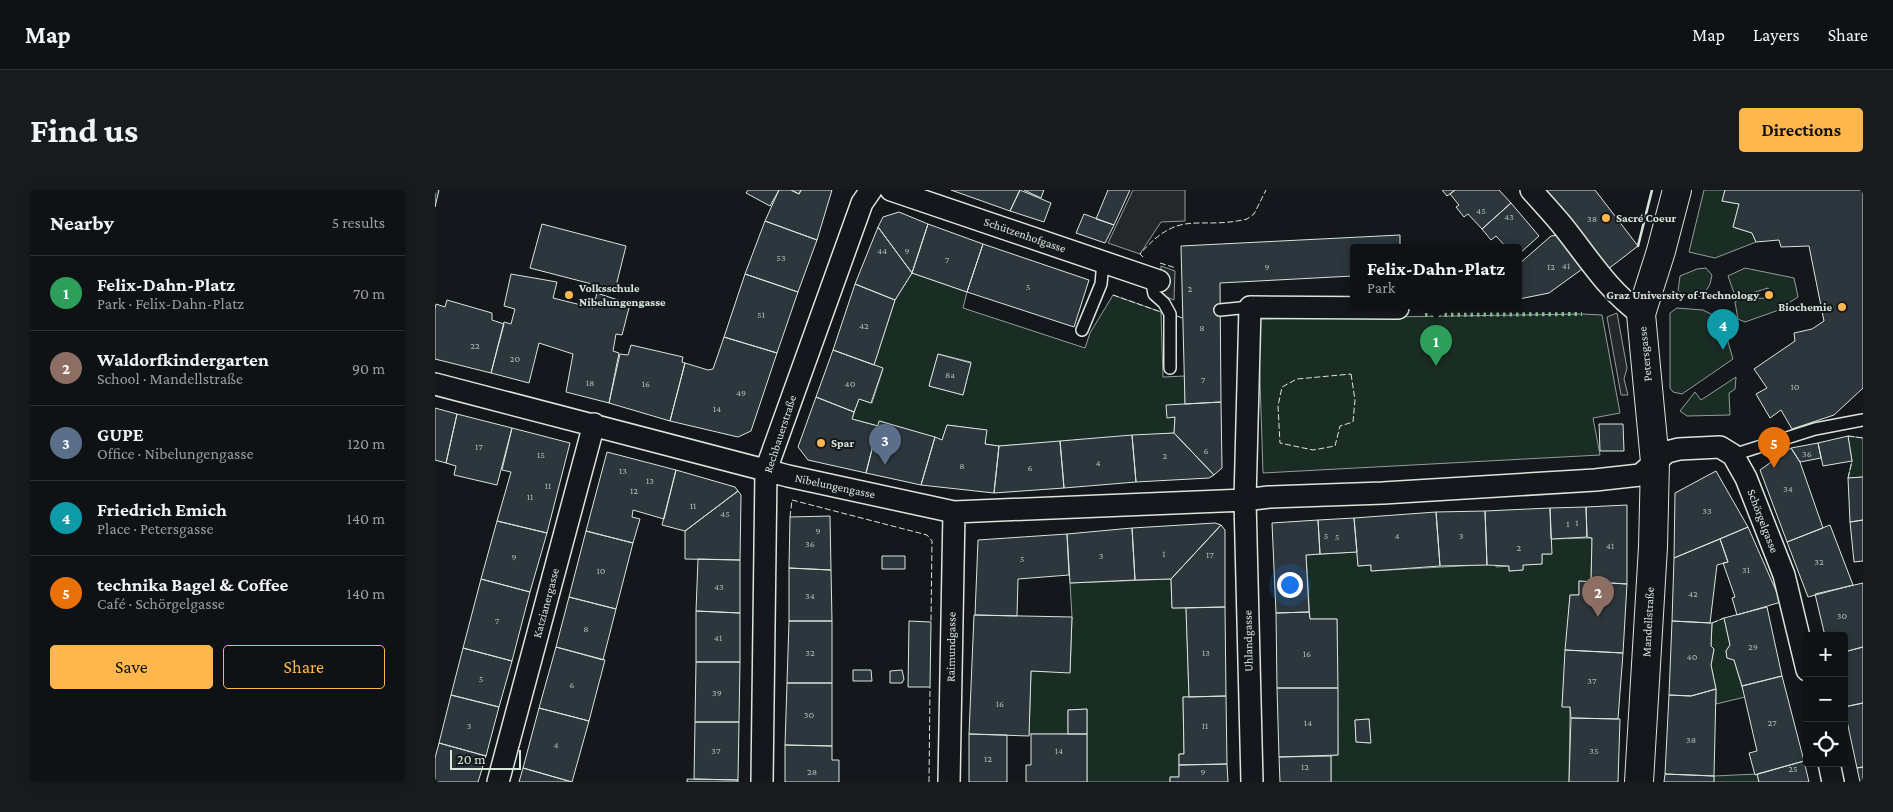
<!DOCTYPE html>
<html lang="en">
<head>
<meta charset="utf-8">
<style>
  :root { --surface:#0f1215; --page:#181b1e; --text:#f1f3f6; --muted:#9b9ea0; --line:#2f3234; --accent:#ffb74d }
  body { margin:0; font-family:"Crimson Pro",serif; background:var(--page); color:var(--text) }
  .controls { position:absolute; right:15px; bottom:15px; display:grid; overflow:hidden; border-radius:5px; box-shadow:0 2px 12px #0003 }
  .controls button { width:45px; height:45px; display:grid; place-items:center; padding:0; border:0; border-bottom:1px solid var(--line); background:var(--surface); color:var(--text); font:25px sans-serif }
  .scale { position:absolute; left:15px; bottom:12px; width:71px; box-sizing:border-box; padding-left:5px; border:2px solid #d8e6dc; border-top:0; font-size:14px; line-height:18px; white-space:nowrap; color:#d8e6dc; -webkit-text-stroke:4px #14181c; paint-order:stroke }
  .you { position:absolute; left:854px; top:394px; width:18px; height:18px; margin:-12px; border:4px solid #fff; border-radius:50%; background:#1a73e8; box-shadow:0 0 0 8px #1a73e833 }
  .badge { display:grid; place-items:center; width:32px; height:32px; border-radius:50%; background:var(--accent); color:#fff; font-size:16px; font-weight:700 }
  .pin { position:absolute; translate:-50% -41px; filter:drop-shadow(0 1px 2px #0008) }
  .pin::after { content:''; position:absolute; top:26px; width:18px; height:15px; background:inherit; clip-path:polygon(0 0,100% 0,50% 100%) }
  .popup { position:absolute; left:915px; top:54px; width:172px; height:65px; box-sizing:border-box; display:grid; place-content:center; border-radius:5px; background:var(--surface); filter:drop-shadow(0 1px 4px #0005); font-size:16px; white-space:nowrap; color:var(--muted) }
  .popup b { font-size:19px; color:var(--text) }
  .popup::after { content:''; position:absolute; left:50%; top:100%; margin-left:-10px; border:10px solid transparent; border-top-color:var(--surface) }
  .list { margin:0; padding:0; list-style:none }
  h2 { display:flex; justify-content:space-between; align-items:center; height:65px; margin:0; padding:0 20px; font-size:21px }
  h2 small { font-size:16px; font-weight:400; color:var(--muted) }
  .list li { display:grid; grid-template-columns:32px 1fr auto; gap:15px; align-items:center; box-sizing:border-box; height:75px; padding:0 20px; border-top:1px solid var(--line) }
  .list b { display:block; font-size:19px; white-space:nowrap }
  .list p { margin:0; font-size:16px; white-space:nowrap; color:var(--muted) }
  .list em { font-size:16px; font-style:normal; color:var(--muted) }
  .actions { display:flex; gap:10px; padding:15px 20px }
  .actions a { flex:1; padding:11px 0; border:1px solid var(--accent); border-radius:5px; text-align:center; font-size:18px; color:var(--accent) }
  .actions .main { background:var(--accent); color:#111 }
  .icon { flex:none; width:28px; height:28px; fill:none; stroke:currentColor; stroke-width:2; stroke-linecap:round; stroke-linejoin:round }
  .map { position:relative; flex:none; width:1428px; height:592px; overflow:hidden; border-radius:5px }
  header { display:flex; align-items:center; gap:30px; box-sizing:border-box; height:70px; padding:0 25px; background:var(--surface); border-bottom:1px solid var(--line) }
  header strong { font-size:24px }
  nav { display:flex; gap:28px; margin-inline-start:auto; font-size:18px }
  .intro { display:flex; align-items:center; justify-content:space-between; box-sizing:border-box; height:120px; padding:0 30px }
  h1 { margin:0; font-size:35px }
  .button { padding:12px 22px; border-radius:5px; background:var(--accent); color:#111; font-size:18px; font-weight:700 }
  main { display:flex; gap:30px; padding:0 30px }
  aside { flex:1; background:var(--surface); border-radius:5px; box-shadow:0 2px 12px #0003 }
  .map>svg:first-child { display:block }
  .green { fill:#1a2d24; stroke:#939e99; fill-rule:evenodd }
  .parking { fill:#24282b; stroke:#939e99 }
  .building { fill:#2c363c; stroke:#d8e6dc }
  .lines { fill:none; stroke-linecap:round; stroke-linejoin:round }
  .service-casing { stroke:#d8e6dc; stroke-width:14 }
  .minor-casing { stroke:#d8e6dc; stroke-width:24 }
  .secondary-casing { stroke:#d8e6dc; stroke-width:30 }
  .service { stroke:#14181c; stroke-width:11 }
  .minor { stroke:#14181c; stroke-width:21 }
  .secondary { stroke:#14181c; stroke-width:28 }
  .hedge { stroke:#8ac095; stroke-width:4; stroke-dasharray:2.5 4; stroke-linecap:butt }
  .fence { stroke:#d8e6dc; stroke-width:1; stroke-dasharray:6 2.5; stroke-linecap:butt }
  .wall { stroke:#d8e6dc; stroke-width:2.5 }
  .poi-dot { fill:#ffb74d; stroke:#14181c; stroke-width:2 }
  .labels { text-anchor:middle; dominant-baseline:central; stroke-width:4; stroke-linejoin:round; paint-order:stroke }
  .number-label { font-size:10px; fill:#adbab4 }
  .poi-label { font-size:12px; font-weight:bold; fill:#d8e6dc; stroke:#14181c; text-anchor:start }
  .street-label { font-size:12px; fill:#d8e6dc; stroke:#14181c }
</style>
</head>
<body>
<header>
<strong>Map</strong>
<nav><a>Map</a><a>Layers</a><a>Share</a></nav>
</header>
<div class="intro"><h1>Find us</h1><a class="button">Directions</a></div>
<main>
<aside>
<h2>Nearby<small>5 results</small></h2>
<ul class="list">
<li><span class="badge" style="background:#2e9e5b">1</span><div><b>Felix-Dahn-Platz</b><p>Park · Felix-Dahn-Platz</p></div><em>70 m</em></li>
<li><span class="badge" style="background:#8d6e63">2</span><div><b>Waldorfkindergarten</b><p>School · Mandellstraße</p></div><em>90 m</em></li>
<li><span class="badge" style="background:#5c6f8a">3</span><div><b>GUPE</b><p>Office · Nibelungengasse</p></div><em>120 m</em></li>
<li><span class="badge" style="background:#0f9aa8">4</span><div><b>Friedrich Emich</b><p>Place · Petersgasse</p></div><em>140 m</em></li>
<li><span class="badge" style="background:#e8710a">5</span><div><b>technika Bagel &amp; Coffee</b><p>Café · Schörgelgasse</p></div><em>140 m</em></li>
</ul>
<div class="actions"><a class="main">Save</a><a>Share</a></div>
</aside>
<div class="map">
<svg width="1428" height="592" viewBox="0 0 1428 592">
  <rect width="100%" height="100%" fill="#14181c"/>
  <path class="green" d="M1269,0H1290L1287,11L1304,14L1298,37L1317,43L1321,52L1280,68L1254,62Z
    M1271,78L1277,85L1275,94L1268,106L1255,108L1243,101L1245,86L1262,79Z
    M1310,78L1359,88L1363,107L1341,121L1310,132L1303,129L1300,112L1304,109L1335,108L1333,98L1304,107L1299,103L1293,86Z
    M477,83L532,102L528,118L650,158L655,143L678,105L726,122L728,187L750,186V214L740,227L739,243L564,256L550,254L551,240L512,235L507,250L445,231L443,236L417,229L424,209L437,213L448,179L439,175L460,110ZM503,164L536,172L528,205L494,196Z
    M1242,118L1268,120L1280,126L1289,138L1298,169L1247,204L1238,202L1235,198V123Z
    M1147,124L1167,125L1185,223L1158,228L1165,265L828,283L823,129Z
    M1301,187L1300,199L1294,203L1295,225L1252,226L1245,221L1260,202L1266,210Z
    M1413,246L1428,248V287L1413,288L1417,271Z
    M1157,348L1156,392L1144,391V405H1135L1127,516L1135,517L1134,592H896V566L903,565L902,429H875L871,365L922,362L923,376L936,375V381L1061,374V377L1074,376V381L1088,380V375L1107,374V364H1116V349ZM934,529L935,553L921,552L920,530Z
    M736,389L737,418H751L754,507H748L749,564H744V587H735V592H652V519L633,520V544H594L596,481L635,482L637,427L635,393Z
    M1289,428L1295,455L1291,461L1292,468L1299,470L1310,507L1281,514V499L1276,475L1279,459L1276,456L1277,433Z
    M1322,584L1324,592H1279V586Z"/>
  <path class="parking" d="M698,0H750V31L726,32L705,64L673,53Z
    M726,76L740,81L739,110L724,104Z
    M1182,123L1192,178L1189,189L1193,205H1186L1172,127Z"/>
  <path class="building" d="M0,0H4L0,17Z
    M313,0H344L335,16L311,3Z
    M344,0H356L364,4L366,0H397L382,50L330,31Z
    M356,0H366L364,4Z
    M516,0H585L575,21Z
    M585,0L616,13L609,32L575,21Z
    M589,0H609L606,8Z
    M695,0L679,35L661,29L673,0Z
    M1007,0H1020L1012,6Z
    M1020,0H1064L1076,13L1047,39L1033,24L1029,27L1021,17L1024,15L1015,4Z
    M1110,0H1160L1203,56L1172,80Z
    M1290,0H1428V198L1399,225L1357,239L1346,220L1335,228L1321,204L1332,198L1319,179L1360,151L1359,143L1377,139L1389,131L1374,56L1346,57L1344,50L1321,52L1317,43L1298,37L1304,14L1287,11Z
    M1076,13L1104,46L1084,64V57H1071L1061,46L1056,50L1047,39Z
    M464,22L493,34L477,83L443,37L448,27Z
    M649,24L679,35L670,53L641,43Z
    M330,31L382,50L363,102L310,84Z
    M107,34L191,56L180,100L95,78Z
    M493,34L548,54L532,102L477,83Z
    M443,37L477,83L460,110L420,94Z
    M965,45V57H918V86L785,93L786,212L750,214L746,56Z
    M1124,45L1150,77L1114,103L1084,109V74L1116,46Z
    M548,54L654,90L639,137L532,102Z
    M76,84L122,92L118,108L158,118L162,103L195,114L187,145L181,144L178,161L184,163L174,213L131,202L138,164L104,153L94,193L56,183L69,132L76,134L80,119L69,116Z
    M310,84L363,102L342,163L289,147Z
    M420,94L460,110L439,175L398,160Z
    M12,110L57,123V130L69,134L56,183L0,169V119L1,114L10,117Z
    M289,147L342,163L316,241L303,247L235,231L250,173L273,180L278,179Z
    M196,155L248,167L247,172L250,173L235,231L174,213L185,164L193,165Z
    M398,160L448,178L436,213L424,209L419,222L381,207Z
    M503,164L536,173L528,205L494,196Z
    M381,207L419,222L417,229L443,236L431,283L373,270L363,257Z
    M786,212L787,278L779,285L739,243L740,227L732,228L731,215Z
    M0,218L22,224L11,273L0,270Z
    M22,224L77,238L62,295L19,285L21,276L11,273Z
    M444,231L500,247L486,295L431,283Z
    M1164,234H1188L1189,261H1165Z
    M512,235L552,240L550,254L564,256L559,303L486,295L500,247L507,250Z
    M77,238L135,253L112,343L62,331L76,282L67,280Z
    M739,243L779,285L774,288L701,292L697,245Z
    M697,245L701,292L629,298L625,251Z
    M1413,246L1417,271L1388,276L1383,253Z
    M625,251L629,298L559,303L564,256Z
    M1383,253L1386,268L1365,272L1356,258Z
    M1356,258L1365,272L1388,338L1352,352L1325,280Z
    M172,262L241,280L229,329L198,320L197,327L205,329L198,353L151,341Z
    M241,280L300,297L303,301L250,341L227,335Z
    M1281,281L1313,337L1239,368L1240,303Z
    M1428,287V330L1415,332L1413,288Z
    M303,301L306,305L305,370L250,369V341Z
    M1192,315V394L1156,392L1157,348L1152,347L1151,317Z
    M1151,317L1152,347L1116,349L1115,318Z
    M1115,318L1117,364H1107V374L1088,375V380L1074,381V376L1052,375L1050,321Z
    M1050,321L1052,375L1005,376L1001,322Z
    M1001,322L1005,376L936,381V375L923,376L919,328Z
    M395,326L396,380L354,378L355,327Z
    M919,328L922,362L885,364L883,330Z
    M883,330L885,364L871,365L874,422L841,423L837,333Z
    M1428,330V371L1419,372L1415,332Z
    M62,331L112,343L95,402L46,389Z
    M780,333L786,335L736,389L700,390L697,338Z
    M786,335L790,340V417L737,418L736,389Z
    M1395,335L1418,395L1373,407L1352,352Z
    M1313,337L1346,412L1302,425L1297,408L1300,407L1288,373L1293,372L1285,349Z
    M697,338L700,390L635,393L632,344Z
    M151,341L198,353L181,419L134,407Z
    M632,344L634,385L583,389L582,426L540,425L543,350Z
    M1285,349L1293,372L1282,375L1275,433L1237,431L1239,368Z
    M447,366H470V379H447Z
    M263,369L305,370V423L261,421Z
    M354,378L396,380L397,431H354Z
    M46,389L95,402L77,471L28,458Z
    M1144,391L1192,394L1188,463L1130,460L1135,405H1144Z
    M1428,393V457L1409,462V446H1390L1380,404Z
    M134,407L181,419L168,470L121,457Z
    M790,417L791,506L754,507L751,418Z
    M1332,417L1347,486L1307,496L1299,470L1292,468L1291,461L1295,455L1289,428Z
    M261,421L305,423V472H261Z
    M874,422L875,429H902L903,498H842L841,423Z
    M539,425L637,427L635,483L596,481L594,546L534,544Z
    M354,431H397V493H352Z
    M474,431L496,432L495,497H473Z
    M1237,431L1277,433L1276,456L1279,459L1276,475L1281,499L1256,506L1234,505Z
    M121,457L170,470L154,531L104,518Z
    M1428,457V513L1409,517V462Z
    M28,458L77,471L64,517L16,505Z
    M1130,460L1188,463L1183,529L1136,528L1135,517H1127Z
    M261,472H305L304,532H260Z
    M418,480H436L437,491H418Z
    M467,480L469,489L467,493H455V481Z
    M1347,486L1369,571L1320,585L1314,563L1322,561L1307,496Z
    M352,493H397V556L350,555Z
    M842,498H903V565L844,567Z
    M1281,499L1279,586L1230,584L1234,505L1256,506Z
    M16,505L64,517L51,566L4,553Z
    M791,506L792,574L744,575V564H749L748,507Z
    M1428,513V577L1422,578L1409,517Z
    M104,518L154,531L137,592L88,578Z
    M652,519V544H633V520Z
    M1136,528L1185,529L1183,592H1134Z
    M934,529L936,553L921,552L920,530Z
    M260,532H304L303,590L259,589Z
    M534,544L572,545V592H534Z
    M596,544H652V592H591V575H596Z
    M4,553L51,566L43,592H0V568Z
    M350,555L397,556V570H404V592H350Z
    M896,566V592H845L844,567Z
    M1369,571L1374,592H1324L1322,584Z
    M792,574L793,592H735V587H744V575Z
    M1428,577V592H1425L1422,578Z
    M88,578L137,592H84Z
    M1230,584L1279,586V592H1229Z
    M252,589L303,590V592H252Z"/>
  <g class="lines">
    <g class="service-casing">
      <path id="service" d="M716,88L719,104L729,113L735,124V178
        M785,120L815,117
        M647,140L666,94L668,72
        M1298,265L1380,239L1428,230"/>
    </g>
    <g class="minor-casing">
      <path id="minor" d="M456,0L724,91
        M1096,0C1106,11 1117,23 1127,35C1152,66 1173,101 1206,124
        M0,194L353,286L519,322L810,310L834,307L948,303L1160,290L1205,285L1232,262L1244,259L1285,257L1298,265L1311,288L1349,385L1372,480
        M1394,573L1398,592
        M63,592L159,234
        M327,592L331,280L427,13L436,0
        M514,592L519,322
        M817,592L810,310L815,117L963,118"/>
    </g>
    <g class="secondary-casing">
      <path id="secondary" d="M1204,592L1218,357L1220,272L1206,124L1226,61L1242,0"/>
    </g>
    <use href="#service" class="service"/>
    <use href="#minor" class="minor"/>
    <use href="#secondary" class="secondary"/>
    <path class="hedge" d="M990,125L1147,124"/>
    <path class="fence" d="M708,67L705,64C746,17 762,41 812,29L819,24L831,0
      M725,73L741,78
      M678,105L726,122
      M742,126L747,128
      M916,184L920,210L918,232L905,236L900,256L878,260L845,253L843,216L847,197L862,189Z
      M1413,246L1428,248
      M1413,288L1417,271
      M355,327L357,310L492,345L497,351L496,432
      M1277,433L1289,428
      M494,592L495,497"/>
    <path class="wall" d="M1203,56L1217,0"/>
  </g>
  <g class="poi-dot">
    <circle cx="1171" cy="28" r="5"/>
    <circle cx="134" cy="105" r="5"/>
    <circle cx="1334" cy="105" r="5"/>
    <circle cx="1407" cy="117" r="5"/>
    <circle cx="386" cy="253" r="5"/>
  </g>
  <g class="labels">
    <g class="number-label">
      <text x="1046" y="20">45</text>
      <text x="1074" y="26">43</text>
      <text x="1157" y="28">38</text>
      <text x="447" y="60">44</text>
      <text x="472" y="60">9</text>
      <text x="346" y="67">53</text>
      <text x="512" y="69">7</text>
      <text x="1131" y="75">41</text>
      <text x="832" y="76">9</text>
      <text x="1116" y="76">12</text>
      <text x="593" y="96">5</text>
      <text x="755" y="98">2</text>
      <text x="326" y="124">51</text>
      <text x="429" y="135">42</text>
      <text x="767" y="137">8</text>
      <text x="40" y="155">22</text>
      <text x="80" y="168">20</text>
      <text x="515" y="184">8a</text>
      <text x="768" y="189">7</text>
      <text x="155" y="192">18</text>
      <text x="211" y="193">16</text>
      <text x="415" y="193">40</text>
      <text x="1360" y="196">10</text>
      <text x="306" y="202">49</text>
      <text x="282" y="218">14</text>
      <text x="44" y="256">17</text>
      <text x="771" y="260">6</text>
      <text x="1372" y="263">36</text>
      <text x="106" y="264">15</text>
      <text x="730" y="265">2</text>
      <text x="663" y="272">4</text>
      <text x="527" y="275">8</text>
      <text x="595" y="277">6</text>
      <text x="188" y="280">13</text>
      <text x="215" y="290">13</text>
      <text x="113" y="295">11</text>
      <text x="1353" y="298">34</text>
      <text x="199" y="300">12</text>
      <text x="95" y="306">11</text>
      <text x="258" y="315">11</text>
      <text x="1272" y="320">33</text>
      <text x="290" y="323">45</text>
      <text x="1142" y="332">1</text>
      <text x="1133" y="333">1</text>
      <text x="383" y="340">9</text>
      <text x="891" y="345">5</text>
      <text x="962" y="345">4</text>
      <text x="1026" y="345">3</text>
      <text x="902" y="346">5</text>
      <text x="375" y="353">36</text>
      <text x="1175" y="355">41</text>
      <text x="1084" y="357">2</text>
      <text x="729" y="363">1</text>
      <text x="775" y="364">17</text>
      <text x="666" y="365">3</text>
      <text x="79" y="366">9</text>
      <text x="587" y="368">5</text>
      <text x="1384" y="371">32</text>
      <text x="1311" y="379">31</text>
      <text x="166" y="380">10</text>
      <text x="284" y="396">43</text>
      <text x="1258" y="403">42</text>
      <text x="375" y="405">34</text>
      <text x="1407" y="425">30</text>
      <text x="62" y="430">7</text>
      <text x="151" y="438">8</text>
      <text x="283" y="447">41</text>
      <text x="1318" y="456">29</text>
      <text x="375" y="462">32</text>
      <text x="771" y="462">13</text>
      <text x="872" y="463">16</text>
      <text x="1257" y="466">40</text>
      <text x="46" y="488">5</text>
      <text x="1157" y="490">37</text>
      <text x="137" y="494">6</text>
      <text x="282" y="502">39</text>
      <text x="565" y="513">16</text>
      <text x="374" y="524">30</text>
      <text x="873" y="532">14</text>
      <text x="1337" y="532">27</text>
      <text x="34" y="535">3</text>
      <text x="770" y="535">11</text>
      <text x="1256" y="549">38</text>
      <text x="121" y="554">4</text>
      <text x="281" y="560">37</text>
      <text x="624" y="560">14</text>
      <text x="1159" y="560">35</text>
      <text x="553" y="568">12</text>
      <text x="870" y="576">12</text>
      <text x="1358" y="578">25</text>
      <text x="377" y="581">28</text>
      <text x="768" y="581">9</text>
    </g>
    <g class="poi-label">
      <text x="1181" y="28">Sacré Coeur</text>
      <text x="144" y="98">Volksschule<tspan x="144" dy="14">Nibelungengasse</tspan></text>
      <text x="1324" y="105" text-anchor="end">Graz University of Technology</text>
      <text x="1397" y="117" text-anchor="end">Biochemie</text>
      <text x="396" y="253">Spar</text>
    </g>
    <g class="street-label">
      <text transform="translate(590 45) rotate(19)">Schützenhofgasse</text>
      <text transform="translate(1210 164) rotate(-96)">Petersgasse</text>
      <text transform="translate(345 244) rotate(-72)">Rechbauerstraße</text>
      <text transform="translate(400 296) rotate(12)">Nibelungengasse</text>
      <text transform="translate(1328 331) rotate(69)">Schörgelgasse</text>
      <text transform="translate(111 413) rotate(-75)">Katzianergasse</text>
      <text transform="translate(1213 432) rotate(-87)">Mandellstraße</text>
      <text transform="translate(813 451) rotate(-91)">Uhlandgasse</text>
      <text transform="translate(516 457) rotate(-89)">Raimundgasse</text>
    </g>
  </g>
</svg>
<div class="controls">
<button>+</button>
<button>−</button>
<button><svg class="icon" aria-label="locate" viewBox="0 0 24 24"><circle cx="12" cy="12" r="6"/><path d="M12 2v4M12 18v4M2 12h4M18 12h4"/></svg></button>
</div>
<div class="scale">20 m</div>
<div class="you"></div>
<div class="pin badge" style="left:1001px;top:176px;background:#2e9e5b">1</div>
<div class="popup"><b>Felix-Dahn-Platz</b>Park</div>
<div class="pin badge" style="left:1163px;top:427px;background:#8d6e63">2</div>
<div class="pin badge" style="left:450px;top:275px;background:#5c6f8a">3</div>
<div class="pin badge" style="left:1288px;top:160px;background:#0f9aa8">4</div>
<div class="pin badge" style="left:1339px;top:278px;background:#e8710a">5</div>
</div>
</main>
</body>
</html>
